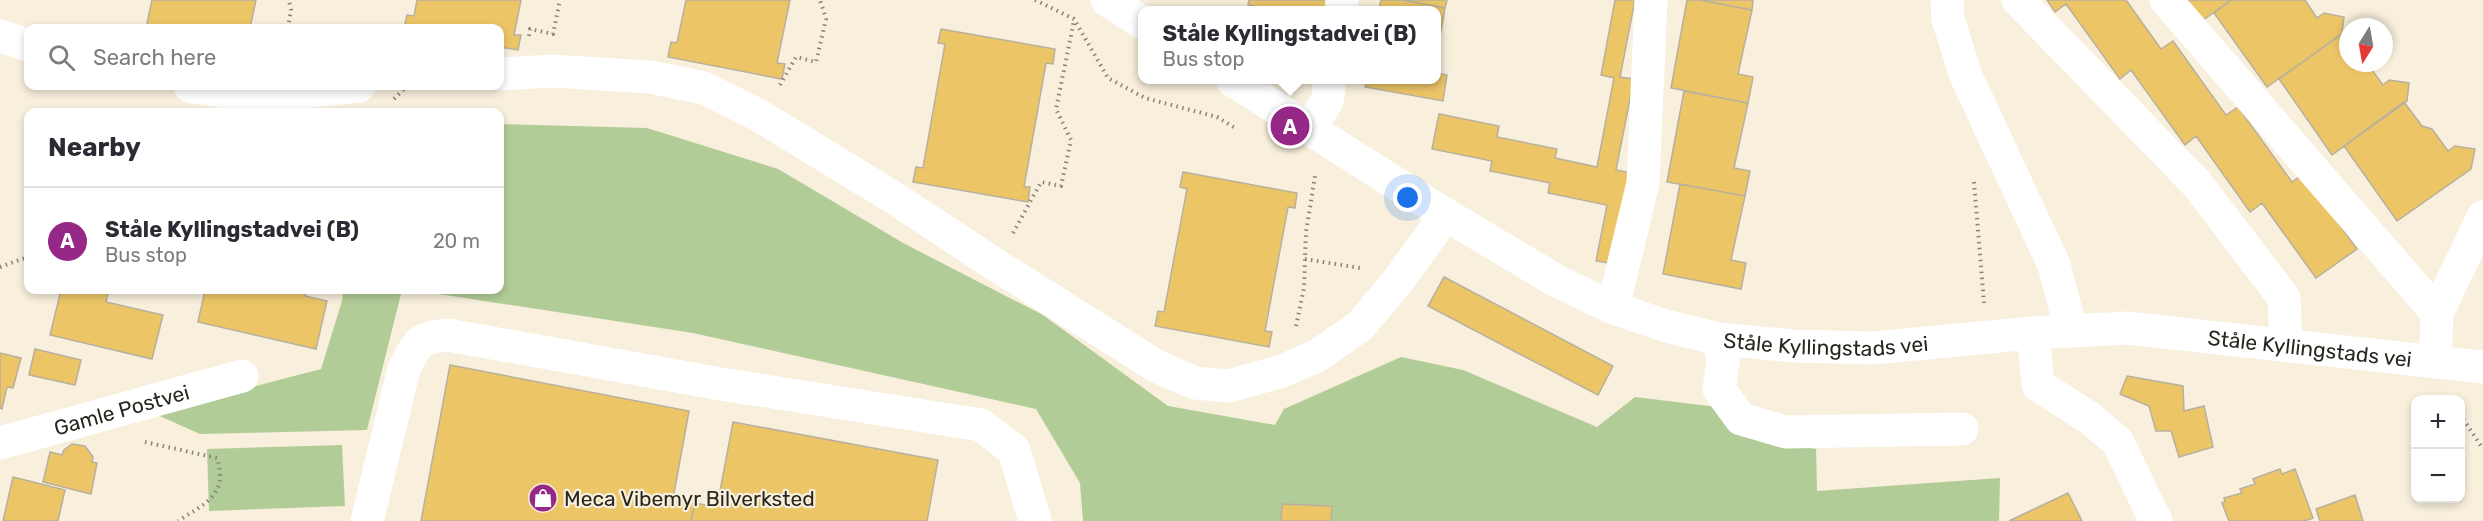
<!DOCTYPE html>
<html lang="en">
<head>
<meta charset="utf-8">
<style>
  :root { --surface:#fff; --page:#f7f7f7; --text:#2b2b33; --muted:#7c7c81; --line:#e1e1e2; --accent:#952787 }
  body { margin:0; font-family:Rubik,sans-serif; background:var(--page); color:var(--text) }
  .controls { position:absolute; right:18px; bottom:18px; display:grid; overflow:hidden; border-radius:12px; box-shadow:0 3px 9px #0003 }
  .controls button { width:54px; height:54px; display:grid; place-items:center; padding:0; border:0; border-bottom:2px solid var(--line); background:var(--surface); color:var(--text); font:30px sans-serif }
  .compass { position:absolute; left:2339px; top:18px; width:54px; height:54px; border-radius:50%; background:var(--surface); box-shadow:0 3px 9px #0003; rotate:191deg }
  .you { position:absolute; left:1408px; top:198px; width:21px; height:21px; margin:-15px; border:4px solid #fff; border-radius:50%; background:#1a73e8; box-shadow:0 0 0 9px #1a73e833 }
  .badge { display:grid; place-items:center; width:39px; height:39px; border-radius:50%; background:var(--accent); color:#fff; font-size:20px; font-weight:700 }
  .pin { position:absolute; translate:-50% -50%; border:3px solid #fff; box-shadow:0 2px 6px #0006 }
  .popup { position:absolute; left:1138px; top:6px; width:303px; height:78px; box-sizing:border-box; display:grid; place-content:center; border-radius:12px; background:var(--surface); filter:drop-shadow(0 2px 4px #0005); font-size:20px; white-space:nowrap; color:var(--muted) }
  .popup b { font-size:22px; color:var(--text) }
  .popup::after { content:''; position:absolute; left:50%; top:100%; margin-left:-12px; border:12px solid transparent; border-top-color:var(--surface) }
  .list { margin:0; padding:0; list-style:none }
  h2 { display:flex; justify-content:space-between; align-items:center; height:78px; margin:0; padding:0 24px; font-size:26px }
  h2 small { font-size:20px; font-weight:400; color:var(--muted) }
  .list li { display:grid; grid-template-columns:39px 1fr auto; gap:18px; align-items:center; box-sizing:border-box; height:108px; padding:0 24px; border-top:2px solid var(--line) }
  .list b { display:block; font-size:22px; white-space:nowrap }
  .list p { margin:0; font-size:20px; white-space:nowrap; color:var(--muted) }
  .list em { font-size:20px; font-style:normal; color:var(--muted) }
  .icon { flex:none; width:33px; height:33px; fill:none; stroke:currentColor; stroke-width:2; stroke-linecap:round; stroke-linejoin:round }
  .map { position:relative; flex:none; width:2483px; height:521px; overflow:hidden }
  .search { position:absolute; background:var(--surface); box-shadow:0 3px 9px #0003; left:24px; top:24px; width:480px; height:66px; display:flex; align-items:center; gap:15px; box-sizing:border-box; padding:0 21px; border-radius:12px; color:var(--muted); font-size:22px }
  .panel { position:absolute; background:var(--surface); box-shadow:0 3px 9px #0003; left:24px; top:108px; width:480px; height:186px; border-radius:12px }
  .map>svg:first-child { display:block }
  .green { fill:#b2cc97 }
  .building { fill:#ecc567; stroke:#b8b09e; stroke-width:1.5 }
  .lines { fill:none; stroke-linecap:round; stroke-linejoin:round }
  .path { stroke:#898377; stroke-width:4; stroke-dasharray:1.5 4.5; stroke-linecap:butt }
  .minor { stroke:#fff; stroke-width:33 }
  .labels { text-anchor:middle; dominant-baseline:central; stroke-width:4.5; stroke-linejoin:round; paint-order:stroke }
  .street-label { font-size:21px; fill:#29261f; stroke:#f8efdc }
  .poi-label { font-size:21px; fill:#29261f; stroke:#f8efdc; text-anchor:start }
</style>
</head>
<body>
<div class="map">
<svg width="2483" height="521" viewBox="0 0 2483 521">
  <rect width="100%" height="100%" fill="#f8efdc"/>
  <path class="green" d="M500,124L647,128L778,169L905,244L1043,315L1168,406L1275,425L1284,409L1401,357L1463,370L1597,427L1635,397L1717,407L1745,436L1816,449L1817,491L2000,478L1999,521H1083L1080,483L1036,409L693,333L413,290H500Z
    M343,290H402L367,430L200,434L153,413L321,369L342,301Z
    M342,445L345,506L209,511L207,449Z"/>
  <path class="building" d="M152,0H256L250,28H146Z
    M417,0H521L514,35H521L518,50L500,47V28H404L407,15L414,16Z
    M686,0H790L777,63L785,64L782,79L668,57L671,42L677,43Z
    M1249,0H1329L1327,10H1278L1248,5Z
    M1381,0H1402L1445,8L1437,53V10H1379Z
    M1402,0H1447L1445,8Z
    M1615,0H1635L1620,77L1634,79L1616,170L1632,173L1614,264L1596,261L1607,205L1548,193L1550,183L1490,171L1492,161L1432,149L1439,114L1499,126L1497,137L1557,149L1555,158L1597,167L1614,78L1601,75Z
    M1687,0H1700L1752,10L1738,74L1753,77L1748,103L1671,88Z
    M1700,0H1753L1752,10Z
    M2047,0H2126L2161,49L2173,41L2226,115L2238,107L2292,182L2303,174L2357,249L2316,278L2262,203L2250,212L2196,136L2185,145L2131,70L2120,79L2066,4L2055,12Z
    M2187,0H2231L2202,21Z
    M2231,0H2305L2317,18L2324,13L2344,17L2342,34L2267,87L2214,13Z
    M941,29L1055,49L1053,64L1046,63L1024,187H1030L1028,202L913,182L916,167L923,168L945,44L938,43Z
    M2340,35L2348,47V63H2367L2383,85L2389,80L2409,83L2407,101L2332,155L2279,79Z
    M1437,73L1447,75L1443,101L1365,87L1367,80H1437Z
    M1684,91L1748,103L1734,168L1750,171L1745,196L1667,182Z
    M2404,102L2422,126L2432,129L2448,151L2455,146L2475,149L2471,169L2397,221L2344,146Z
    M1183,172L1297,193L1295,208L1288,207L1265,331L1272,332L1269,347L1155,326L1158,311L1164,312L1187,189L1180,187Z
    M1680,184L1745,196L1731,260L1746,263L1741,289L1663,274Z
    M1444,277L1613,366L1598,395L1428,306Z
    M61,290H109L106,302L163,315L152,359L50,335Z
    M205,290H307L305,296L327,301L316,349L198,322Z
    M35,349L81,360L75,385L29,375Z
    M0,353L21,358L13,388L7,387L2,409L0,408Z
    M450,365L689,411L673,499L695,503L691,521H421Z
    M2127,376L2183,386L2184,411L2204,406L2213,447L2179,457L2171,431H2156L2149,406L2120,394Z
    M733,422L938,460L927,521H691L695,503L717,507Z
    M72,444L85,446L93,457L92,462L97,463L91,494L43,482L50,452L62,455L64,450Z
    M2280,469L2282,474L2295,469L2313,518L2305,521H2229L2222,503L2225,502L2224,498L2242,493L2240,489L2255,484L2253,479Z
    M13,477L65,490L58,521H3Z
    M2068,493L2082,521H2009Z
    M2355,495L2363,521H2320L2316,509Z
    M1282,504L1332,506L1331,521H1281Z"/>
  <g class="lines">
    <path class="path" d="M1035,0L1074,19L1108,78L1145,98L1217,117L1235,128
      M288,28L291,10L289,0
      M529,36L530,29L553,34L560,0
      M780,85L796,57L816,62L826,19L820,0
      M394,99L407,86
      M1974,182L1984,303
      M1013,233L1041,182L1061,186L1071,140L1056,109L1074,21
      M1305,259L1360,268
      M0,267L28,257
      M1296,326L1304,288L1306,232L1315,176
      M2460,414L2483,449
      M145,442L217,458C229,495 204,504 178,521"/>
    <g class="minor">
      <path d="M1107,0L1143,23"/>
      <path d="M1947,0L1948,19L1966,76L2054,265L2071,330"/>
      <path d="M2018,0L2197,184L2284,298L2286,346"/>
      <path d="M2166,0L2437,313"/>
      <path d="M1341,10L1342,0"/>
      <path d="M0,36L28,45"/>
      <path d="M500,74L552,71L650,77L704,88L760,116L891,196L996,265L1156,366L1195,383L1229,386L1282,371L1317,356L1360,326L1397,282L1434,231L1443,213"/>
      <path id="s1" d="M1232,80L1443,213L1555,280L1613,308L1666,326L1719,339L1793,346L1873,348L2033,333L2127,328L2483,367"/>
      <path d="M190,86C252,99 297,93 359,86"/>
      <path d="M1309,129L1327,101L1330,80"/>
      <path d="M1613,308L1643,183L1651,0"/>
      <path d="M2033,333L2038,385L2091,419L2117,441L2156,521"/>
      <path d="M1719,339L1723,361L1719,389L1741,419L1786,432L1962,429"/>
      <path d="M2435,362L2437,313L2483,217"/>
      <path id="s2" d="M0,443L242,376"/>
      <path d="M367,521L404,369C418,342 418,338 448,335L715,383L981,425L1014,450L1035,521"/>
    </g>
  </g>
  <defs>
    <g id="shop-disc" transform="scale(1.5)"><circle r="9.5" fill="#952787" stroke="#f8efdc"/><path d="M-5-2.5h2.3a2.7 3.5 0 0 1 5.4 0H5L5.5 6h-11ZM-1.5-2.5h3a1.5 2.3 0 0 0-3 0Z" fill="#fff"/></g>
  </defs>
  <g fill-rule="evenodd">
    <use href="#shop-disc" x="543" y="498"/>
  </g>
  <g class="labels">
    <g class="street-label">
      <text stroke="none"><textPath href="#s1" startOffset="662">Ståle Kyllingstads vei</textPath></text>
      <text stroke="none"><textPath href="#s1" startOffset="1148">Ståle Kyllingstads vei</textPath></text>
      <text stroke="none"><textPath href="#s2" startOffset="126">Gamle Postvei</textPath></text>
    </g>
    <g class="poi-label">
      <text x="564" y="498">Meca Vibemyr Bilverksted</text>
    </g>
  </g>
</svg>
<div class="controls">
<button>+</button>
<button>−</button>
</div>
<svg class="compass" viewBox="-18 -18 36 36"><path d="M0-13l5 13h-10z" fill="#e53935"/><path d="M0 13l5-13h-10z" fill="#7c7c81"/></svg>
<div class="you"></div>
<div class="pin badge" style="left:1290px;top:126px">A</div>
<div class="popup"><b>Ståle Kyllingstadvei (B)</b>Bus stop</div>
<div class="search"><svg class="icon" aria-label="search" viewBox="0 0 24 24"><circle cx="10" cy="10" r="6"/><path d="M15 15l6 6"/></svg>Search here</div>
<section class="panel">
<h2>Nearby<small></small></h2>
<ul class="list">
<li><span class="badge">A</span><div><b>Ståle Kyllingstadvei (B)</b><p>Bus stop</p></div><em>20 m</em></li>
</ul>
</section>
</div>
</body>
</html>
